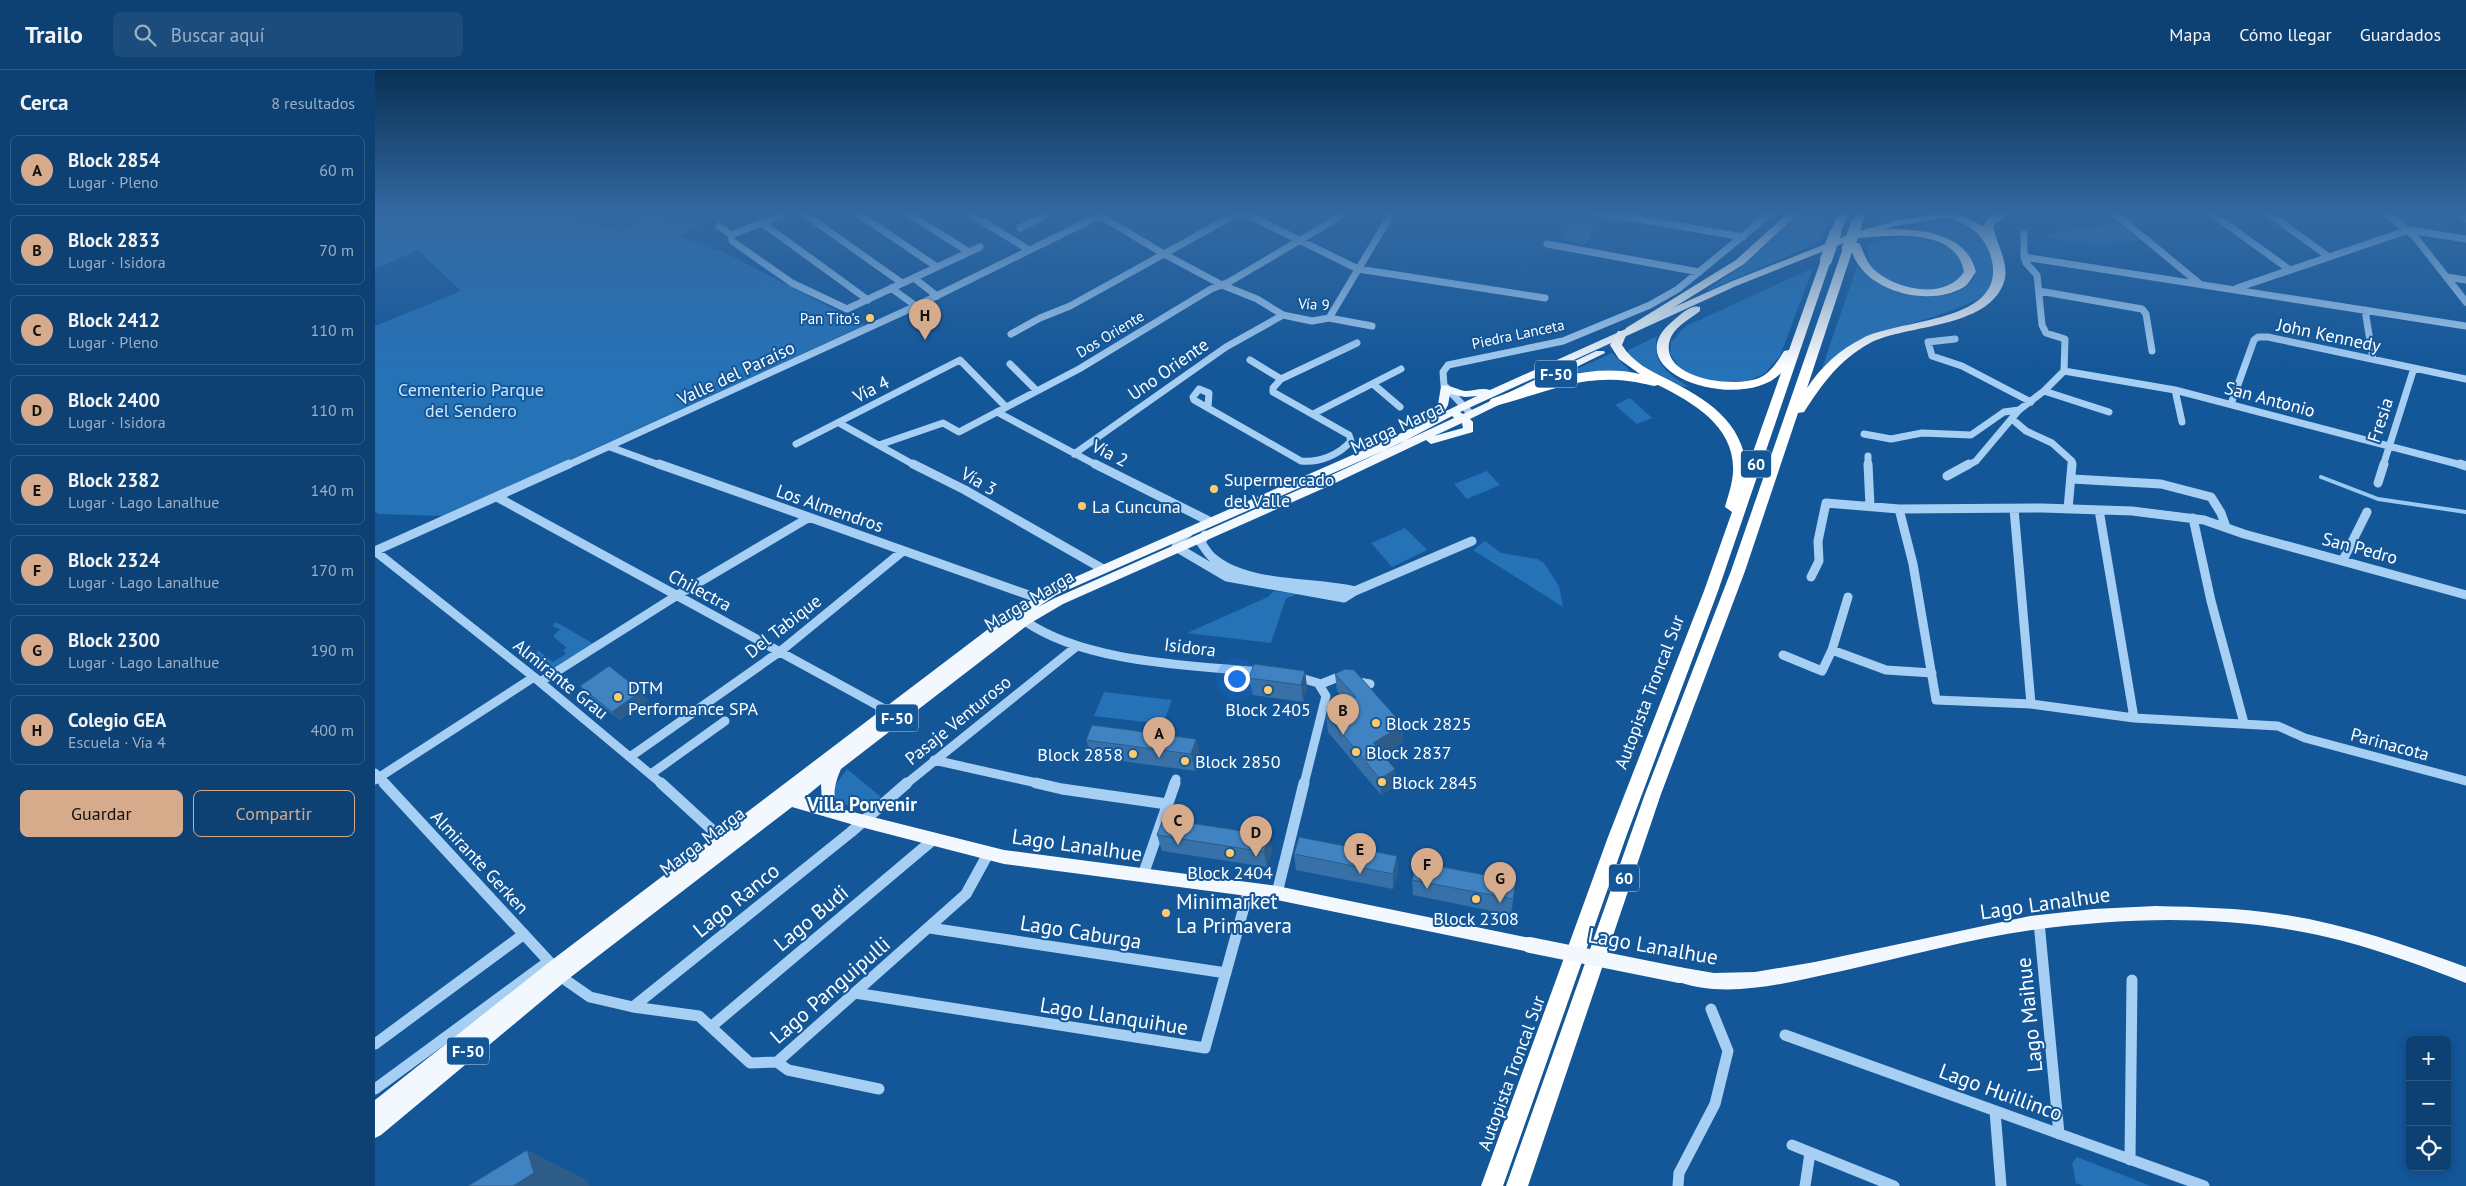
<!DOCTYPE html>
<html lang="es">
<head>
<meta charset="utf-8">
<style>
  :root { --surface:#0e4173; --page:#1c4c7b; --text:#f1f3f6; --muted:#9bafc4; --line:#2e5a85; --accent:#d6ab8b }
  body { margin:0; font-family:"PT Sans",sans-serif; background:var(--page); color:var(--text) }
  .controls { position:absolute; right:15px; bottom:15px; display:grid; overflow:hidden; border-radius:8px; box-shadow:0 2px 12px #0003 }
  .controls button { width:45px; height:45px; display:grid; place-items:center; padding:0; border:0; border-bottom:1px solid var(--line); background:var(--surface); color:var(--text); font:25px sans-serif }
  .you { position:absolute; left:861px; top:608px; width:18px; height:18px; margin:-12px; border:4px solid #fff; border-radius:50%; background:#1a73e8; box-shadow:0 0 0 8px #1a73e833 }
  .badge { display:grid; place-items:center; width:32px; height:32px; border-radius:50%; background:var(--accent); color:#111; font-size:16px; font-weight:700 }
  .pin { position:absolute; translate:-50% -41px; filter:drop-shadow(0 1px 2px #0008) }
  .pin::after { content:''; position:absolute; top:26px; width:18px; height:15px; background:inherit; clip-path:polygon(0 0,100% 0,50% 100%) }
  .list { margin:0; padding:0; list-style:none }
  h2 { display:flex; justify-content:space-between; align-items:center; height:65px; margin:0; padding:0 20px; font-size:21px }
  h2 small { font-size:16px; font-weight:400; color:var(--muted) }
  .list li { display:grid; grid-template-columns:32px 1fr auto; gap:15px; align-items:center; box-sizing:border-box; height:70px; margin:0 10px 10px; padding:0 10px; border:1px solid var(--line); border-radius:8px }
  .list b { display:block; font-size:19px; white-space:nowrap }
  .list p { margin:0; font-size:16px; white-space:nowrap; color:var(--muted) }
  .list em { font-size:16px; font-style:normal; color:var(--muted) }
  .actions { display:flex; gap:10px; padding:15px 20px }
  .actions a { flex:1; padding:11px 0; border:1px solid var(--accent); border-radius:8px; text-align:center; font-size:18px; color:var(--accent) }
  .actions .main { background:var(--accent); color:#111 }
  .icon { flex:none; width:28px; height:28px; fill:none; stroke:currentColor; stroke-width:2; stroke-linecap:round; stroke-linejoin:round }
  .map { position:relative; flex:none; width:2091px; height:1116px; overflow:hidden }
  header { display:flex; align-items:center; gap:30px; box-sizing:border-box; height:70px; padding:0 25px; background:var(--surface); border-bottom:1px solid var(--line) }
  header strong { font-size:24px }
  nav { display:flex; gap:28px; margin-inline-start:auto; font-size:18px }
  .search { width:350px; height:45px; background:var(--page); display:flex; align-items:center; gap:12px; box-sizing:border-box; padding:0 18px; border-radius:8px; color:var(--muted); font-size:19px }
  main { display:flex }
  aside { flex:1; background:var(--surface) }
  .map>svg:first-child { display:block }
  .green { fill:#2672b7 }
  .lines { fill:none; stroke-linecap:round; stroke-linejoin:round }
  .stream { stroke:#99caf6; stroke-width:4 }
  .minor-far2 { stroke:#a7cef3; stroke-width:7 }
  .minor-far1 { stroke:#a7cef3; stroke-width:9 }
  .minor { stroke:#a7cef3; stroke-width:11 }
  .major { fill:#f3f8ff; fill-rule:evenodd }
  .highway { fill:#fff; fill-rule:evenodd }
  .major-bridge { stroke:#f3f8ff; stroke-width:16 }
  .highway-bridge { stroke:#fff; stroke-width:12 }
  .wall { fill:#3771a7 }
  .shaded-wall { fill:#2d5c88 }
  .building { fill:#4083c2; stroke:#2d5c88 }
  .poi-dot { fill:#ffca69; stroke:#135799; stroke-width:2 }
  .labels { text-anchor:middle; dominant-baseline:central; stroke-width:4; stroke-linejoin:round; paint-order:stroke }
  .far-street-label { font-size:15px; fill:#fff; stroke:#135799 }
  .far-poi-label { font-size:15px; fill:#fff; stroke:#135799; text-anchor:end }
  .shield { fill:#135799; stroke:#b8cde0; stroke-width:1 }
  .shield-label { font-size:16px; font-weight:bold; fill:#fff }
  .street-label { font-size:18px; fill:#fff; stroke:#135799 }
  .park-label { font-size:18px; fill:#cfe7fd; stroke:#135799 }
  .poi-label { font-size:18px; fill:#fff; stroke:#135799; text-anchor:start }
  .neighbourhood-label { font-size:19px; font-weight:bold; fill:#fff; stroke:#135799 }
  .near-street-label { font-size:21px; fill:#fff; stroke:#135799 }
  .near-poi-label { font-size:21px; fill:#fff; stroke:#135799; text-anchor:start }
</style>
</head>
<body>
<header>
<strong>Trailo</strong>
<div class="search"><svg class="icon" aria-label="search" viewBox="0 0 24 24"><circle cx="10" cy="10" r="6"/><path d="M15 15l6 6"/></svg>Buscar aquí</div>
<nav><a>Mapa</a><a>Cómo llegar</a><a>Guardados</a></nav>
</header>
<main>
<aside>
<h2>Cerca<small>8 resultados</small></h2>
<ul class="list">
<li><span class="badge">A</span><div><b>Block 2854</b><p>Lugar · Pleno</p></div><em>60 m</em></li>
<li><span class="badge">B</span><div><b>Block 2833</b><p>Lugar · Isidora</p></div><em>70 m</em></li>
<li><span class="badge">C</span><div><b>Block 2412</b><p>Lugar · Pleno</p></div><em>110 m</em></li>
<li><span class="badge">D</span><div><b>Block 2400</b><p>Lugar · Isidora</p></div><em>110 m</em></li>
<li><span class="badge">E</span><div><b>Block 2382</b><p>Lugar · Lago Lanalhue</p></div><em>140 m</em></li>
<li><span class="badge">F</span><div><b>Block 2324</b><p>Lugar · Lago Lanalhue</p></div><em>170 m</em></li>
<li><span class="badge">G</span><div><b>Block 2300</b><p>Lugar · Lago Lanalhue</p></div><em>190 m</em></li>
<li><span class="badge">H</span><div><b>Colegio GEA</b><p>Escuela · Vía 4</p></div><em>400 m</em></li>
</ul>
<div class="actions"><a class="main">Guardar</a><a>Compartir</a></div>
</aside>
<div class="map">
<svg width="2091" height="1116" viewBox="0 0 2091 1116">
  <rect width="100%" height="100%" fill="#135799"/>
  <path class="green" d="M7,143H180L245,161L259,157L267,147H292V152L327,155L303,166L351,183L490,255L72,446L3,444L0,441V256L86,221L43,180L0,199V144Z
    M1425,143H1458L1445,172L1329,222L1371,193Z
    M1497,143H1545L1493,155Z
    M1197,147L1222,151L1211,175L1186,170Z
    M1574,150C1594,154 1606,161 1614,180C1618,191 1622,208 1615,218C1599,242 1511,257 1481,272C1469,278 1458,289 1447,298L1482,196C1503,220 1568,239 1594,214C1623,185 1556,162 1537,159L1540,156Z
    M1743,153L1764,170L1723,175L1673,168L1671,164Z
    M1533,166L1552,167L1584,182L1591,205C1571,226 1533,224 1509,209C1505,206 1499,204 1497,200C1492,191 1493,182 1493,173Z
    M1438,198L1405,286L1389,304L1370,312L1345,314L1322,308L1304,297L1295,284L1296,272L1311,256Z
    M1282,266C1277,294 1293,304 1315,317L1298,315L1251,284L1254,280Z
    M1237,283L1257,303L1231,300L1193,303Z
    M1255,328L1277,348L1262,354L1240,335Z
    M1112,401L1125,415L1092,429L1079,414Z
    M1030,458L1052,480L1017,497L996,473Z
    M1110,471L1126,483L1162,489L1169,493L1184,516L1188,537L1098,480Z
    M899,521L923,524L911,528L896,573L812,563L893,527Z
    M181,552L219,574L176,599H169L151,584L154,581L161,583L163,580L178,592L191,584L188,580L192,578L178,566L185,559L177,556Z
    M729,622L797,630L788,654L719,646Z
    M472,699L506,727L490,741L462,732L456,721Z
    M1702,1087L1776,1116H1709L1701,1113L1697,1093Z"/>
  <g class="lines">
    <path class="stream" d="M1946,407L2003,429L2091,442"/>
    <path class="minor-far2" d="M428,143L527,213
      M482,143L562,197
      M532,143L594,182
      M594,143L654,180
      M869,143L983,199L1170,228
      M1219,143L1235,145
      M1229,143L1368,167
      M1739,143L1825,214
      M1836,143L1915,200
      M1893,143L1954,187
      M2011,143L2040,167L2091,232
      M2087,143L2091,149
      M724,145L789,184L847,215L882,229L908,245L937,251L954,248L997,256
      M387,153L493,230
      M344,156L356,165L411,143
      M645,158L675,143
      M356,165L357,171L417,213L472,239L605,177
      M1172,174L1324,202
      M1649,187L2091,256
      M2072,207L2091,210
      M539,208L562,226
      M516,218L541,236
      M1862,218L2034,160L2091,169
      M1664,221L1767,239L1771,244L1777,281
      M1990,240L1998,289
      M954,248L1017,143
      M636,264L665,248L695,236L863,143
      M1580,269L1553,272L1557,286L1587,296L1656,332
      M875,290L906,309
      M635,294L662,321
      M1689,301L1800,320L2090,396
      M998,314L1025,337
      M1800,320L1807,352
      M1669,321L1734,342
      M1856,334L1879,270L1883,267H1893L2091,309
      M833,337L834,323L824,319L818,327L819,330L926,391C944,393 964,385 976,371L974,365L898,322V318L906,309L982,273
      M622,342L723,396
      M938,344L1026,299
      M1096,344L1069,315L1068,302L1073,295L1188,271L1275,235L1303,219L1396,143
      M1637,349L1651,361L1677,373L1697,391V396
      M464,353L541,396
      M1489,364L1516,369L1547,363L1596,365L1629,342L1644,340
      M421,374L585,290L631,337
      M504,375L568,353L584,362L704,299L836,219L854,212L971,143
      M235,377L287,396
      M699,384L851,277L908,245
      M1493,386V396
      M191,396L541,236L730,143
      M1592,396L1601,391L1644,340L1669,321L1689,301L1690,269L1671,263L1667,255L1662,205L1651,193L1649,187V164
      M2008,396L2039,298"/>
    <path class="minor-far1" d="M284,394L665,529
      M538,394L590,420L728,499
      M720,394L834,451
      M1493,394L1495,436
      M2085,394L2091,396
      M1572,406L1594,394
      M1697,409L1786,414L1836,427L1846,443L1851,457
      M2003,413L2009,394
      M122,427L513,641
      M1524,439L1538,494L1561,630L1656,634L1759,648L1903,656L1930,668L2091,711
      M1639,439L1656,634
      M1693,439L1697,394
      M1724,440L1759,648
      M1818,448L1836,531L1869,653
      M813,463L804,469L801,477L852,507L969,528L980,521L1097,471
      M830,465L826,473C830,478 833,484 838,488C871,517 938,511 980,521
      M0,481L194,394
      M0,481L159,607L287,714
      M1968,490L1992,442
      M1436,507L1444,491L1443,471L1451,433L1524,439L1667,438L1757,441L1829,450L1869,464L2091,525
      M650,551C710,593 814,595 886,602
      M1457,580L1511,600L1557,603
      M1408,585L1447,601L1457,580L1473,527
      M919,606L943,613L951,626L929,714
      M165,612L301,526L433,448
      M946,614L961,608L995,614
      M255,687L407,580L528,481
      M559,690L666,714
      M0,703L10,714
      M276,704L350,651
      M0,710L159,607
      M531,714L702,576
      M799,714L801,709"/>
    <path class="minor" d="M9,713L192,911L215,927L258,937L324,946L375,993L402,992L591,824L613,784
      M286,713L347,769
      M661,713L687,719L792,734
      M768,805L800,713
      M902,823L929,713
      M1664,852L1684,1064
      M555,858L851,903
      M480,923L830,978L874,819
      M258,937L476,762L532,713
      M337,956L559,769
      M1410,965L1829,1116
      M0,974L149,864
      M402,992L413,1000L504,1019
      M0,1019L173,892
      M1620,1041L1626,1116
      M1417,1075L1519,1116
      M1755,1090L1757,910
      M1303,1116L1304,1103L1340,1034L1353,981L1336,939
      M1430,1116L1435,1083"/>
    <path class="major" d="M1569,143H1587L1583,146L1520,156L1484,167L1361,216L1085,342L1088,344L1221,281H1229L1230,283L1095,349L1098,352V362L1056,374L1051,370L956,415L688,534L654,554L466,699C460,713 457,724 462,738L629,780L902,816L1155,868L1160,870L1163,875L1160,880L1155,882L902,830L629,794L486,757L417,737L192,910L6,1065L0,1068V1030L173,893L616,557L673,519L1016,368L1053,350L1051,347L1063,335L1066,316C1074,314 1082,320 1090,321C1099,321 1107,317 1115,320L1355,212L1478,163L1519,151ZM1075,324L1090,327L1102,326L1069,342L1073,335ZM1077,346L1079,348L948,409L680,528L663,537L681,525L1024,374ZM1087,353L1088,358L1059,366ZM446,714L447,733L429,728Z
      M1781,836C1822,837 1863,838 1904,844C1968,853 2030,875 2091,897V913C2050,897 2010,882 1968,871C1866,844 1760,846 1657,860C1593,869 1530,887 1467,901C1415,912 1350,931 1298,910L1296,905L1298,900L1304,897L1339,903L1380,902L1440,892L1655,846L1719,839Z"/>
    <path class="highway" d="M1413,143H1424L1369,194L1259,262L1252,263L1247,275C1257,292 1276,301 1292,309C1333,330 1367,351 1372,399L1406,303C1366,345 1235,301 1299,250C1306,244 1316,234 1325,237V241C1316,248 1301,256 1296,267C1279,308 1360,320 1386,307C1396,302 1403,291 1409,281L1414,280L1446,190L1451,187L1456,190L1343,521L1251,767L1128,1116H1106L1233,767L1329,521L1357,442L1350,437C1353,426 1357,415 1358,403C1361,357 1319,333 1283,315L1279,316C1213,299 1181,320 1120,336L1114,332L1116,329C1162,313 1215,292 1265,304L1244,289L1235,275L1243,261H1250L1251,258L1361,190Z
      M1463,143H1473L1465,164L1460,167L1455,164Z
      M1481,143H1491L1486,156L1481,159L1476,156Z
      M1567,143L1588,146L1608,156C1615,145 1621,143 1634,143L1618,156C1621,173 1635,194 1629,212C1613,259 1532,254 1495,273C1464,290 1448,313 1429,342L1423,343L1370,501L1286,724L1153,1116H1131L1270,724L1356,501L1468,178L1476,173H1484C1490,183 1491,194 1502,202C1525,221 1571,229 1589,202C1581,156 1515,166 1481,168L1476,165C1481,160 1494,161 1502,160C1536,157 1592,160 1601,202C1597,207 1594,214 1589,217C1555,238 1490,222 1477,182L1432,318C1447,296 1464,280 1488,268C1527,248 1638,253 1615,184C1607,161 1590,152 1567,146Z"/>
    <path class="major-bridge" d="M1155,875L1304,905"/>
    <path class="highway-bridge" d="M1473,178L1481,156
      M1451,190L1460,164"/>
  </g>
  <path class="wall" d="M930,601L932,618L928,632L878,625L874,608Z
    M960,604L1028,655V672L1008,685L1021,716L1006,725L953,662L951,644L972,633L962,621Z
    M205,616L273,630L245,650L213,625Z
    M821,669L825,686L820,701L717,687L711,670Z
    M782,765H894L897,781L892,797L787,781Z
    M919,784L1022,786L1023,802L1018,819L921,800Z
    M1037,810L1141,811L1136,845L1038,825Z"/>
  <path class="shaded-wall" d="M930,601L932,618L928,632L926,615Z
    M266,621L273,630L245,650L237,642Z
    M1028,655V672L999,690L998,673Z
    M821,669L825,686L820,701L816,684Z
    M1020,699L1021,716L1006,725L1005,709Z
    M894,765L897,781L892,797L889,782Z
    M1022,786L1023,802L1018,819V804Z
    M1141,811L1139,827L1136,845L1138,829Z
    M152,1080L212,1110L214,1116H138Z"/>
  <path class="building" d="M879,594L930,601L926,615L874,608Z
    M234,596L266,621L237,642L205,616Z
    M970,599L979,600L1028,655L998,673L1020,699L1005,709L951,644L981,627L960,604Z
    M717,655L821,669L816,684L711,670Z
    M788,749L894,765L889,782L782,765Z
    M924,767L1022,786L1018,804L919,784Z
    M1042,792L1141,811L1138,829L1037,810Z
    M152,1080L159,1103L138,1116H93Z"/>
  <linearGradient id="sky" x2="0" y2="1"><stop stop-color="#0a3054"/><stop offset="0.48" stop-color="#3369a2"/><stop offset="1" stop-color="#3369a2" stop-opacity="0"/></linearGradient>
  <rect width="2091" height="299" fill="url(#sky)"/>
  <g class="poi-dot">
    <circle cx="495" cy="248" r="5"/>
    <circle cx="839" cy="419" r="5"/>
    <circle cx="707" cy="436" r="5"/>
    <circle cx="893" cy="620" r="5"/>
    <circle cx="243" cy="627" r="5"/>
    <circle cx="1001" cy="653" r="5"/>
    <circle cx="981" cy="682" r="5"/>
    <circle cx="758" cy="684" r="5"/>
    <circle cx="810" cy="691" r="5"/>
    <circle cx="1007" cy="712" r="5"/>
    <circle cx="855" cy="783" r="5"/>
    <circle cx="1101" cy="829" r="5"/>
    <circle cx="791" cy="843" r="5"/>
  </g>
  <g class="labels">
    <g class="far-street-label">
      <text transform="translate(939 234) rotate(3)">Vía 9</text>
      <text transform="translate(735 264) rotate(-31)">Dos Oriente</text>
      <text transform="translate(1143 264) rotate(-12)">Piedra Lanceta</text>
    </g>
    <g class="far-poi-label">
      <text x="485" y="248">Pan Tito's</text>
    </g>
    <g class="shield">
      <rect x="1160" y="290.5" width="42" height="27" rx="4"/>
      <rect x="1366" y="380.5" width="30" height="27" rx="4"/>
      <rect x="501" y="634.5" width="42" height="27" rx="4"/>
      <rect x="1234" y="794.5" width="30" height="27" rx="4"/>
      <rect x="72" y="967.5" width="42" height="27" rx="4"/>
    </g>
    <g class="shield-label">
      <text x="1181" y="304">F-50</text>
      <text x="1381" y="394">60</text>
      <text x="522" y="648">F-50</text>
      <text x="1249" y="808">60</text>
      <text x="93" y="981">F-50</text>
    </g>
    <g class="street-label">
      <text transform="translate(1954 265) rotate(12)">John Kennedy</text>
      <text transform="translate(793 299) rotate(-35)">Uno Oriente</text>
      <text transform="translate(361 303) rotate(-25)">Valle del Paraíso</text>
      <text transform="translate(496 319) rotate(-27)">Vía 4</text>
      <text transform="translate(1895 329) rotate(15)">San Antonio</text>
      <text transform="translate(2005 350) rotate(-72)">Fresia</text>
      <text transform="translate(1022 357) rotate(-25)">Marga Marga</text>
      <text transform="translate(735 383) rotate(27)">Vía 2</text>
      <text transform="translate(604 411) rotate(30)">Vía 3</text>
      <text transform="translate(455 438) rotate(19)">Los Almendros</text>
      <text transform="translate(1985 478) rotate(15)">San Pedro</text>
      <text transform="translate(325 520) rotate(28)">Chilectra</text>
      <text transform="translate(654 530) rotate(-31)">Marga Marga</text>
      <text transform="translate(408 556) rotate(-38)">Del Tabique</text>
      <text transform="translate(815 577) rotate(7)">Isidora</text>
      <text transform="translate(186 609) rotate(39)">Almirante Grau</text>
      <text transform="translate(1274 622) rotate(-69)">Autopista Troncal Sur</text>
      <text transform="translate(583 650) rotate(-39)">Pasaje Venturoso</text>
      <text transform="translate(2015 674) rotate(15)">Parinacota</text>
      <text transform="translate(327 771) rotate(-37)">Marga Marga</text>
      <text transform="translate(105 792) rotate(47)">Almirante Gerken</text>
      <text transform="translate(1136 1003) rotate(-70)">Autopista Troncal Sur</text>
    </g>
    <g class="park-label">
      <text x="96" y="319">Cementerio Parque<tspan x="96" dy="21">del Sendero</tspan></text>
    </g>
    <g class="poi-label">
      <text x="849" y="409">Supermercado<tspan x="849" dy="21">del Valle</tspan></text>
      <text x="717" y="436">La Cuncuna</text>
      <text x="253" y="617">DTM<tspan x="253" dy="21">Performance SPA</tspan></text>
      <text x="893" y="639" text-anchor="middle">Block 2405</text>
      <text x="1011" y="653">Block 2825</text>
      <text x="991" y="682">Block 2837</text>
      <text x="748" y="684" text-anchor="end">Block 2858</text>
      <text x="820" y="691">Block 2850</text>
      <text x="1017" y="712">Block 2845</text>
      <text x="855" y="802" text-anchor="middle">Block 2404</text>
      <text x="1101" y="848" text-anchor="middle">Block 2308</text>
    </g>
    <g class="neighbourhood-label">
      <text x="487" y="734">Villa Porvenir</text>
    </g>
    <g class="near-street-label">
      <text transform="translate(702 775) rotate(8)">Lago Lanalhue</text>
      <text transform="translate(361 830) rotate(-39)">Lago Ranco</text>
      <text transform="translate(1670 833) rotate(-8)">Lago Lanalhue</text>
      <text transform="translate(436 848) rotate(-40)">Lago Budi</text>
      <text transform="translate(706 862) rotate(9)">Lago Caburga</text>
      <text transform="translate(1278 876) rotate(10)">Lago Lanalhue</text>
      <text transform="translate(455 920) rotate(-41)">Lago Panguipulli</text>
      <text transform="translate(1654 945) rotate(-96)">Lago Maihue</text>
      <text transform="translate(739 946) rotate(9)">Lago Llanquihue</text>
      <text transform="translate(1626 1022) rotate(20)">Lago Huillinco</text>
    </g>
    <g class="near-poi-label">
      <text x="801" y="831">Minimarket<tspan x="801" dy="24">La Primavera</tspan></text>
    </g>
  </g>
</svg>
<div class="controls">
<button>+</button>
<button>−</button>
<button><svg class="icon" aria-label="locate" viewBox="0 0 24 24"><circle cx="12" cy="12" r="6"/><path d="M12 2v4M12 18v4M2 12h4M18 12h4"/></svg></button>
</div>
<div class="you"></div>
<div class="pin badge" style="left:784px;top:688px">A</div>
<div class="pin badge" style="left:968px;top:665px">B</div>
<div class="pin badge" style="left:803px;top:775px">C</div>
<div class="pin badge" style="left:881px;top:787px">D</div>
<div class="pin badge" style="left:985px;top:804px">E</div>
<div class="pin badge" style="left:1052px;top:819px">F</div>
<div class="pin badge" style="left:1125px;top:833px">G</div>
<div class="pin badge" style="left:550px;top:270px">H</div>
</div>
</main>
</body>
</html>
